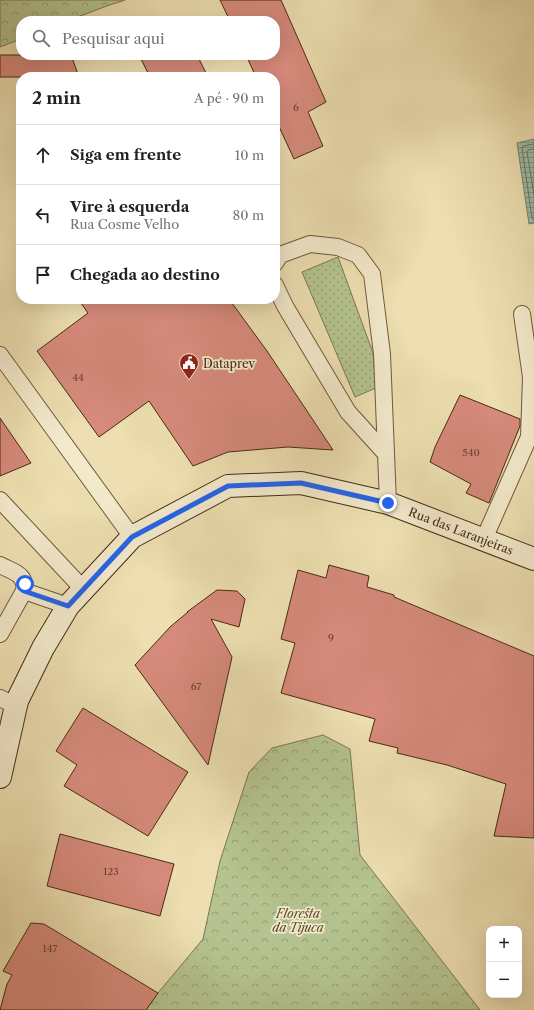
<!DOCTYPE html>
<html lang="pt">
<head>
<meta charset="utf-8">
<style>
  :root { --surface:#fff; --page:#f2f2f2; --text:#202124; --muted:#757577; --line:#e0e0e0 }
  body { margin:0; font-family:"Libre Caslon Text",serif; background:var(--page); color:var(--text) }
  .controls { position:absolute; right:12px; bottom:12px; display:grid; overflow:hidden; border-radius:8px; box-shadow:0 4px 16px #0002 }
  .controls button { width:36px; height:36px; display:grid; place-items:center; padding:0; border:0; border-bottom:1px solid var(--line); background:var(--surface); color:var(--text); font:20px sans-serif }
  .stop { position:absolute; width:12px; height:12px; margin:-9px; border:3px solid #2563eb; border-radius:50%; background:#fff }
  .stop.end { background:#2563eb; border-color:#fff; box-shadow:0 1px 4px #0008 }
  .list { margin:0; padding:0; list-style:none }
  h2 { display:flex; justify-content:space-between; align-items:center; height:52px; margin:0; padding:0 16px; font-size:17px }
  h2 small { font-size:13px; font-weight:400; color:var(--muted) }
  .list li { display:grid; grid-template-columns:26px 1fr auto; gap:12px; align-items:center; box-sizing:border-box; height:60px; padding:0 16px; border-top:1px solid var(--line) }
  .list b { display:block; font-size:15px; white-space:nowrap }
  .list p { margin:0; font-size:13px; white-space:nowrap; color:var(--muted) }
  .list em { font-size:13px; font-style:normal; color:var(--muted) }
  .icon { flex:none; width:22px; height:22px; fill:none; stroke:currentColor; stroke-width:2; stroke-linecap:round; stroke-linejoin:round }
  .map { position:relative; flex:none; width:534px; height:1010px; overflow:hidden }
  .search { position:absolute; background:var(--surface); box-shadow:0 4px 16px #0002; left:16px; top:16px; width:264px; height:44px; display:flex; align-items:center; gap:10px; box-sizing:border-box; padding:0 14px; border-radius:16px; color:var(--muted); font-size:15px }
  .panel { position:absolute; background:var(--surface); box-shadow:0 4px 16px #0002; left:16px; top:72px; width:264px; height:232px; border-radius:16px }
  .map>svg:first-child { display:block }
  .forest { fill:url(#forest-crowns); stroke:#7d7752 }
  .garden { fill:url(#garden-dots); stroke:#7d7752 }
  .water { fill:url(#water-rules); stroke:#78836d }
  .lines { fill:none; stroke-linecap:round; stroke-linejoin:round }
  .shore { stroke:#70745e; stroke-width:1 }
  .building { fill:#d68a7b; stroke:#462b14 }
  .lane-casing { stroke:#70583b; stroke-width:18 }
  .secondary-casing { stroke:#462b14; stroke-width:24 }
  .lane { stroke:#f3eacc; stroke-width:16 }
  .secondary { stroke:#f3eacc; stroke-width:22 }
  .route { stroke:#2563eb; stroke-width:5 }
  .labels { text-anchor:middle; dominant-baseline:central; stroke-width:3.5; stroke-linejoin:round; paint-order:stroke }
  .number-label { font-size:10px; fill:#6a432e }
  .poi-label { font-size:12px; fill:#462b14; stroke:#f3eacc; text-anchor:start }
  .street-label { font-size:12px; fill:#462b14; stroke:#f3eacc }
  .park-label { font-size:12px; font-style:italic; fill:#5c492d; stroke:#f3eacc }
</style>
</head>
<body>
<div class="map">
<svg width="534" height="1010" viewBox="0 0 534 1010">
  <defs>
    <pattern id="forest-crowns" width="20" height="18" patternUnits="userSpaceOnUse"><rect width="20" height="18" fill="#b4c38f"/><path d="M2 6a3 3 0 1 1 6 0M12 15a3 3 0 1 1 6 0" fill="none" stroke="#949f74"/></pattern>
    <pattern id="garden-dots" width="8" height="8" patternUnits="userSpaceOnUse"><rect width="8" height="8" fill="#b4c38f"/><path d="M2 2h.1M6 6h.1" fill="none" stroke="#949f74" stroke-width="1.8" stroke-linecap="round"/></pattern>
    <pattern id="water-rules" width="6" height="5" patternUnits="userSpaceOnUse"><rect width="6" height="5" fill="#9abda9"/><path d="M0 2.5h6" fill="none" stroke="#7f9a88"/></pattern>
  </defs>
  <rect width="100%" height="100%" fill="#eddfb1"/>
  <filter id="stains"><feTurbulence type="fractalNoise" baseFrequency=".005" numOctaves="4"/><feColorMatrix values="0 0 0 0 .2 0 0 0 0 .09 0 0 0 0 .02 0 0 0 .5 -.17"/></filter>
  <radialGradient id="worn" r=".72"><stop offset=".6" stop-color="#630" stop-opacity="0"/><stop offset="1" stop-color="#630" stop-opacity=".3"/></radialGradient>
  <path class="forest" d="M0,0H125L104,7L67,21H21V39L0,47Z
    M323,735L350,749L360,855L480,1010H146L158,993L203,939L220,861L249,772L272,748Z"/>
  <path class="garden" d="M338,257L373,353L376,388L355,397L302,272Z"/>
  <path class="water" d="M534,139V223L529,224L517,143Z"/>
  <g class="lines">
    <path class="shore" d="M534,144L523,146L522,148L532,218L534,219
      M534,149L528,150L527,152L534,195"/>
  </g>
  <path class="building" d="M220,0H281L326,102L308,112L323,146L294,159L275,118V77H256L246,55H275V21H230Z
    M0,55H71L79,77H0Z
    M139,55H197L208,77H150Z
    M78,299H229L267,351L333,450L288,447L228,452L193,466L149,401L99,437L37,351L88,313Z
    M460,395L520,419V426L489,503L466,493L471,484L430,462L435,447Z
    M0,418L31,463L0,476Z
    M329,565L369,576L367,587L394,595V597L534,656V838L494,836L506,784L447,765L397,753L398,748L369,741L375,719L281,693L295,643L281,639L298,570L326,578Z
    M217,590L237,591L245,599L239,627L211,619L232,657L208,765L135,665L170,627L188,612H187Z
    M83,708L188,772L148,836L64,786L77,765L56,751Z
    M60,834L174,864L160,916L47,886Z
    M31,923L44,924L158,993L146,1010H0L7,984L12,975L3,971Z"/>
  <g class="lines">
    <g class="lane-casing">
      <path id="lane" d="M275,263L280,255L310,244L338,247L358,255L372,274L382,354L388,503
        M275,285L285,306L348,412L386,454
        M0,355L132,537
        M0,500L84,590
        M484,539L529,437L531,377L522,314
        M0,565C13,572 27,574 24,591L0,634
        M24,591L68,606
        M0,698L16,706"/>
    </g>
    <g class="secondary-casing">
      <path id="secondary" d="M0,777L17,701L43,648L68,606L132,537L228,486L301,483L388,503L534,559"/>
    </g>
    <use href="#lane" class="lane"/>
    <use href="#secondary" class="secondary"/>
  </g>
  <g class="lines">
    <path class="route" d="M25,584L24,591L68,606L132,537L228,486L301,483L388,503"/>
  </g>
  <defs>
    <g id="civic-pin" transform="scale(1)"><path d="M0 17L-7.5 6A9.5 9.5 0 1 1 7.5 6Z" fill="#8f2418" stroke="#f3eacc"/><path d="M-.6-6.5H3V-4.5H.6V-3L4-1V1h2V6H-6V1h2V-1L-.6-3ZM-1.2 2.5V6h2.4V2.5Z" fill="#fff"/></g>
  </defs>
  <g fill-rule="evenodd">
    <use href="#civic-pin" x="189" y="363"/>
  </g>
  <g class="labels">
    <g class="number-label">
      <text x="296" y="107">6</text>
      <text x="78" y="377">44</text>
      <text x="471" y="452">540</text>
      <text x="331" y="637">9</text>
      <text x="196" y="686">67</text>
      <text x="111" y="871">123</text>
      <text x="50" y="948">147</text>
    </g>
    <g class="poi-label">
      <text x="203" y="363">Dataprev</text>
    </g>
    <g class="street-label">
      <text transform="translate(461 531) rotate(21)">Rua das Laranjeiras</text>
    </g>
    <g class="park-label">
      <text x="298" y="913">Floresta<tspan x="298" dy="14">da Tijuca</tspan></text>
    </g>
  </g>
  <rect width="100%" height="100%" filter="url(#stains)"/>
  <rect width="100%" height="100%" fill="url(#worn)"/>
</svg>
<div class="controls">
<button>+</button>
<button>−</button>
</div>
<div class="stop" style="left:25px;top:584px"></div>
<div class="stop end" style="left:388px;top:503px"></div>
<div class="search"><svg class="icon" aria-label="search" viewBox="0 0 24 24"><circle cx="10" cy="10" r="6"/><path d="M15 15l6 6"/></svg>Pesquisar aqui</div>
<section class="panel">
<h2>2 min<small>A pé · 90 m</small></h2>
<ul class="list">
<li><svg class="icon" aria-label="ahead" viewBox="0 0 24 24"><path d="M12 20V5M6 11l6-6 6 6"/></svg><div><b>Siga em frente</b></div><em>10 m</em></li>
<li><svg class="icon" aria-label="left" viewBox="0 0 24 24"><path d="M17 20v-9H6M10 6l-5 5 5 5"/></svg><div><b>Vire à esquerda</b><p>Rua Cosme Velho</p></div><em>80 m</em></li>
<li><svg class="icon" aria-label="arrive" viewBox="0 0 24 24"><path d="M6 21V4h12l-3 4 3 4H6"/></svg><div><b>Chegada ao destino</b></div></li>
</ul>
</section>
</div>
</body>
</html>
